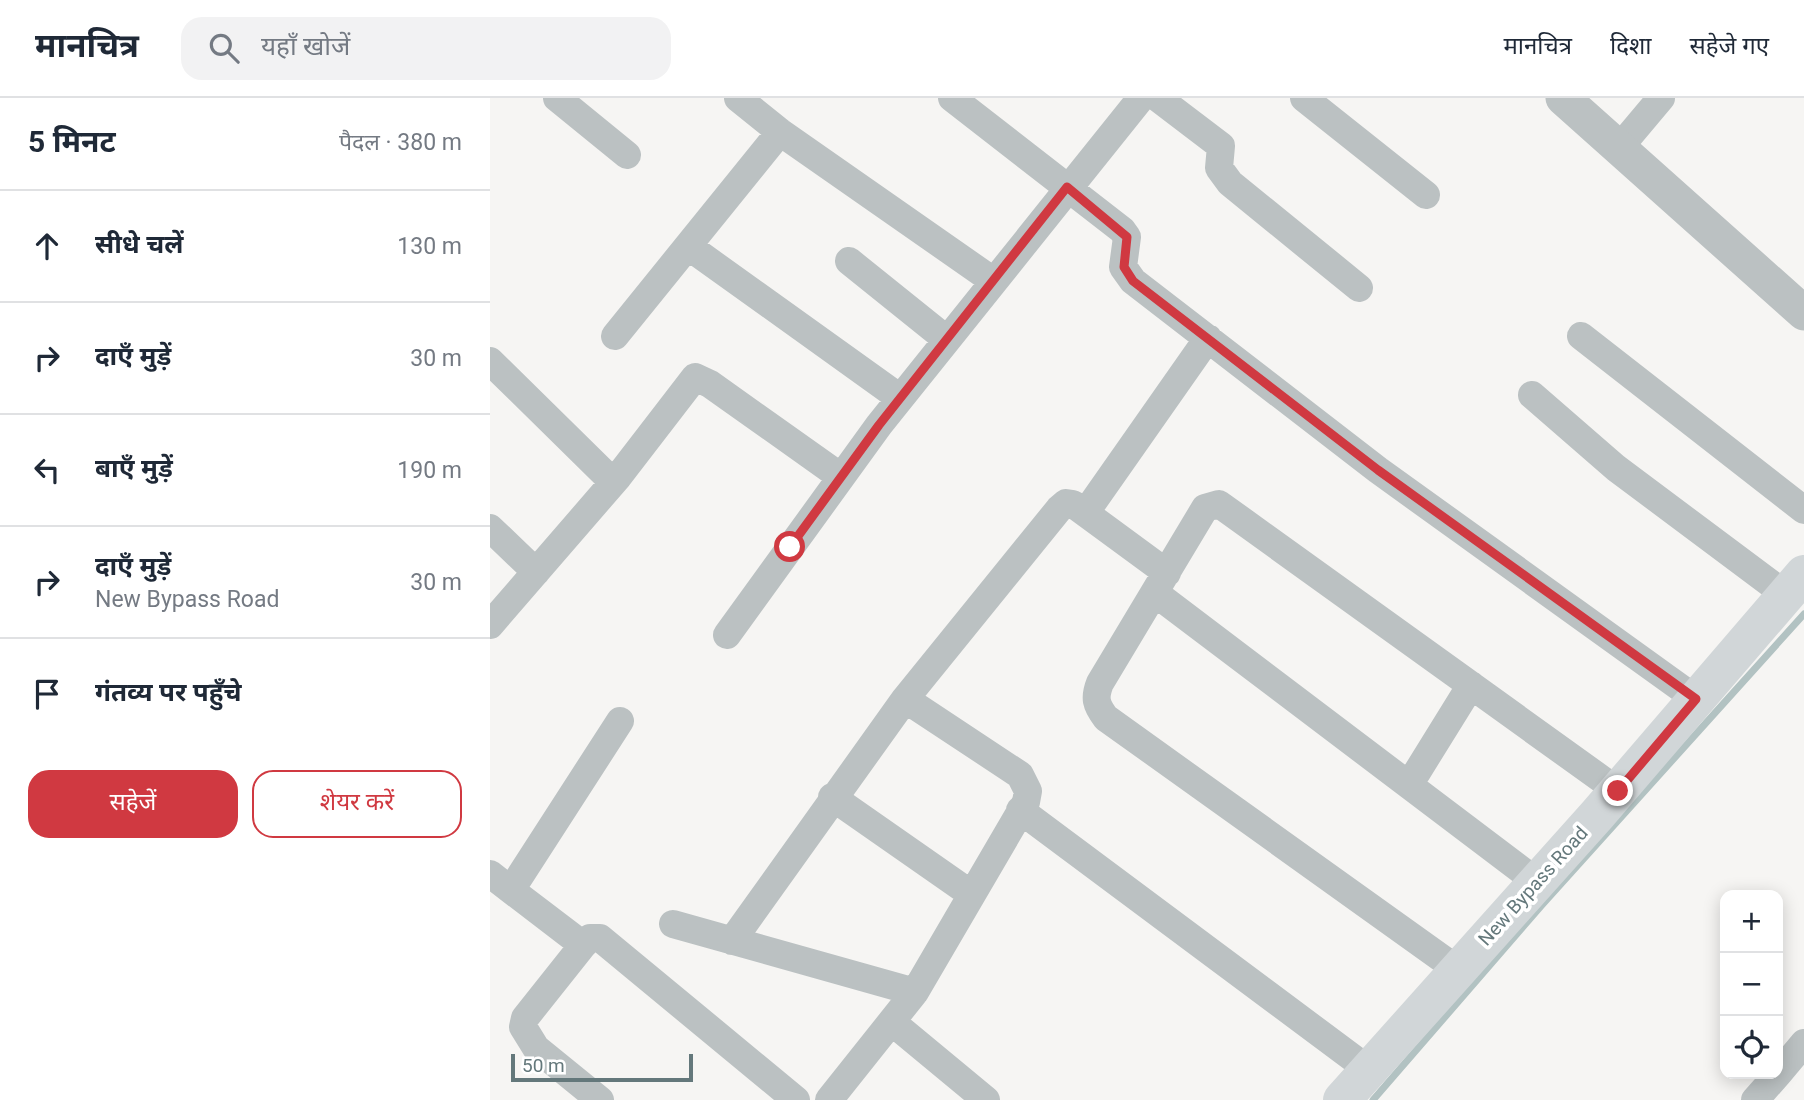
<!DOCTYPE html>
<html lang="hi">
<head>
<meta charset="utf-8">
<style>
  :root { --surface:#fff; --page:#f2f2f3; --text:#1f2937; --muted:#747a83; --line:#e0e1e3; --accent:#d03941 }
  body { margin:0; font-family:Roboto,"Noto Sans Devanagari",sans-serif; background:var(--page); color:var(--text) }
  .controls { position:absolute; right:21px; bottom:21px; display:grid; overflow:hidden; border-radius:14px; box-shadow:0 4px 18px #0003 }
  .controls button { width:63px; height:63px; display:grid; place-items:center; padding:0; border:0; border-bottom:2px solid var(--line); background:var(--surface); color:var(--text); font:35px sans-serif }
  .scale { position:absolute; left:21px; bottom:18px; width:182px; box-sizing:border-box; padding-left:7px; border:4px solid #64787b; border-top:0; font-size:19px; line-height:24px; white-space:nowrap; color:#64787b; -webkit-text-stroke:5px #fff; paint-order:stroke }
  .stop { position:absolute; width:21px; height:21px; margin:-16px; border:5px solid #d03941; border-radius:50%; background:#fff }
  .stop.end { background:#d03941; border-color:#fff; box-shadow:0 2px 7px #0008 }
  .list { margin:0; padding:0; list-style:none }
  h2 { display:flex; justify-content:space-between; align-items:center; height:91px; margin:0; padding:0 28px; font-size:30px }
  h2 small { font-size:23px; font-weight:400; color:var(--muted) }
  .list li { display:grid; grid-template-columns:46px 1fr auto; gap:21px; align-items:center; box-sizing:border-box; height:112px; padding:0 28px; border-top:2px solid var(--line) }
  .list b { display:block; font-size:26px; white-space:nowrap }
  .list p { margin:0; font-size:23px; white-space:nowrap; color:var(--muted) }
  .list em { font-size:23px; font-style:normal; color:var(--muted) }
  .actions { display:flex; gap:14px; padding:21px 28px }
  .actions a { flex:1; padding:16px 0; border:2px solid var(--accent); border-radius:21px; text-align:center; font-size:24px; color:var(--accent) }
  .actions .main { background:var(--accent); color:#fff }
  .icon { flex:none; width:38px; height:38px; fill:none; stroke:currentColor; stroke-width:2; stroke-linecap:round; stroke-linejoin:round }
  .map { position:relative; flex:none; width:1314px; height:1002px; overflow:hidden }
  header { display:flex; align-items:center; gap:42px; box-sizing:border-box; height:98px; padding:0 35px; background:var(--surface); border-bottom:2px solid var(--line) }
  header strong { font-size:33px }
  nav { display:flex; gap:38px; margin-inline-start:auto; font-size:24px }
  .search { width:490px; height:63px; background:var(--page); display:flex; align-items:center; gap:18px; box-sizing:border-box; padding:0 24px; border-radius:21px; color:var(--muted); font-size:26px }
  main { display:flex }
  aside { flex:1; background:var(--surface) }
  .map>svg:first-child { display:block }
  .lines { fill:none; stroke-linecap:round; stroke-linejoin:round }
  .stream { stroke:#b2c2c2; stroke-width:7 }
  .minor { stroke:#bbc1c2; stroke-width:28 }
  .tertiary { stroke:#bbc1c2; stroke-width:35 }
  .secondary { stroke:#d1d6d8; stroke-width:38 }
  .route { stroke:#d03941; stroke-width:9 }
  .labels { text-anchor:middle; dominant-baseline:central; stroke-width:7; stroke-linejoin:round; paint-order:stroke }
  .street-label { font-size:19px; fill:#64787b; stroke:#fff }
</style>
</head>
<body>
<header>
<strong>मानचित्र</strong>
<div class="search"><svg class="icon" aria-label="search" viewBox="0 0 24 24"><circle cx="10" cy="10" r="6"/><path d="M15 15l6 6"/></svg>यहाँ खोजें</div>
<nav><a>मानचित्र</a><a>दिशा</a><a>सहेजे गए</a></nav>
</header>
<main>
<aside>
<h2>5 मिनट<small>पैदल · 380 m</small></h2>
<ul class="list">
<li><svg class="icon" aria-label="ahead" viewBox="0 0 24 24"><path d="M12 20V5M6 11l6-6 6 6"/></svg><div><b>सीधे चलें</b></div><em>130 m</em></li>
<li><svg class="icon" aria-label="right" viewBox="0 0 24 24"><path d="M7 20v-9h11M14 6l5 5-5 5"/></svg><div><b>दाएँ मुड़ें</b></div><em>30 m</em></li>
<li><svg class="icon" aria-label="left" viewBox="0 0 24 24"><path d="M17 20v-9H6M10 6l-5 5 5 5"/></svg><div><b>बाएँ मुड़ें</b></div><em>190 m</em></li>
<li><svg class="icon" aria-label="right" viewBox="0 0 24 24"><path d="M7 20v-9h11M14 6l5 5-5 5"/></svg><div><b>दाएँ मुड़ें</b><p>New Bypass Road</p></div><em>30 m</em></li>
<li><svg class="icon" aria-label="arrive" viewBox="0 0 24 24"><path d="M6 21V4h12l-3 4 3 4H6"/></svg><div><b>गंतव्य पर पहुँचे</b></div></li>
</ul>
<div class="actions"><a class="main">सहेजें</a><a>शेयर करें</a></div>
</aside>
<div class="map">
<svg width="1314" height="1002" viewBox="0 0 1314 1002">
  <rect width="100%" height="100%" fill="#f6f5f3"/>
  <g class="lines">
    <path class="stream" d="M883,1002L1052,807L1314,516"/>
    <path class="minor" d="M67,0L137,57
      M248,0L290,34L502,182
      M462,0L632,132L637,139L633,169L643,183L888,372L1206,601
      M668,0L731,48L729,70L740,85L869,190
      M814,0L936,97
      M1129,50L1171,0
      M198,148L410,300
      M359,163L456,241
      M125,238L290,34
      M1091,238L1314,412
      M0,263L121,382L128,379L205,279L220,286L351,379
      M1042,297L1126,370L1296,497
      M596,414L718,240
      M0,430L46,474
      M665,495L1047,784
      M0,527L128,379
      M237,537L389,327L651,0
      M919,687L981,587
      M342,699L481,796
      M530,712L879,972
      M0,776L93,847
      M21,792L130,623
      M183,826L425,894
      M242,843L415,601L569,411L576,405L583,406L677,475
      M968,872L616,620C606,607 604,600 610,585L715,410L729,406L1128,693
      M403,925L496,1002
      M1288,976L1314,945
      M110,1002L46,950L33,929L35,920L93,847L100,840H110L306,1002
      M339,1002L425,894L536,704L538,693L530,677L415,601
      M1265,1002L1288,976"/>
    <path class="tertiary" d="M1073,0L1314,215"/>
    <path class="secondary" d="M852,1002L1107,717L1314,476"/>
  </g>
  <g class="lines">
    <path class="route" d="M300,449L389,327L577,89L637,139L634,169L643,183L888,372L1206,601L1128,693"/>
  </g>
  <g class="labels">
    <g class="street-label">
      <text transform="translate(1043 788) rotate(-48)">New Bypass Road</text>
    </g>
  </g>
</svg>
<div class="controls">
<button>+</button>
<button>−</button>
<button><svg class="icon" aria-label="locate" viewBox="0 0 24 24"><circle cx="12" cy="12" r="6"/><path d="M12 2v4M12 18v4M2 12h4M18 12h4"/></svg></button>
</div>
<div class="scale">50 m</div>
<div class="stop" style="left:300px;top:449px"></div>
<div class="stop end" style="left:1128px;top:693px"></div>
</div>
</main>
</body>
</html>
